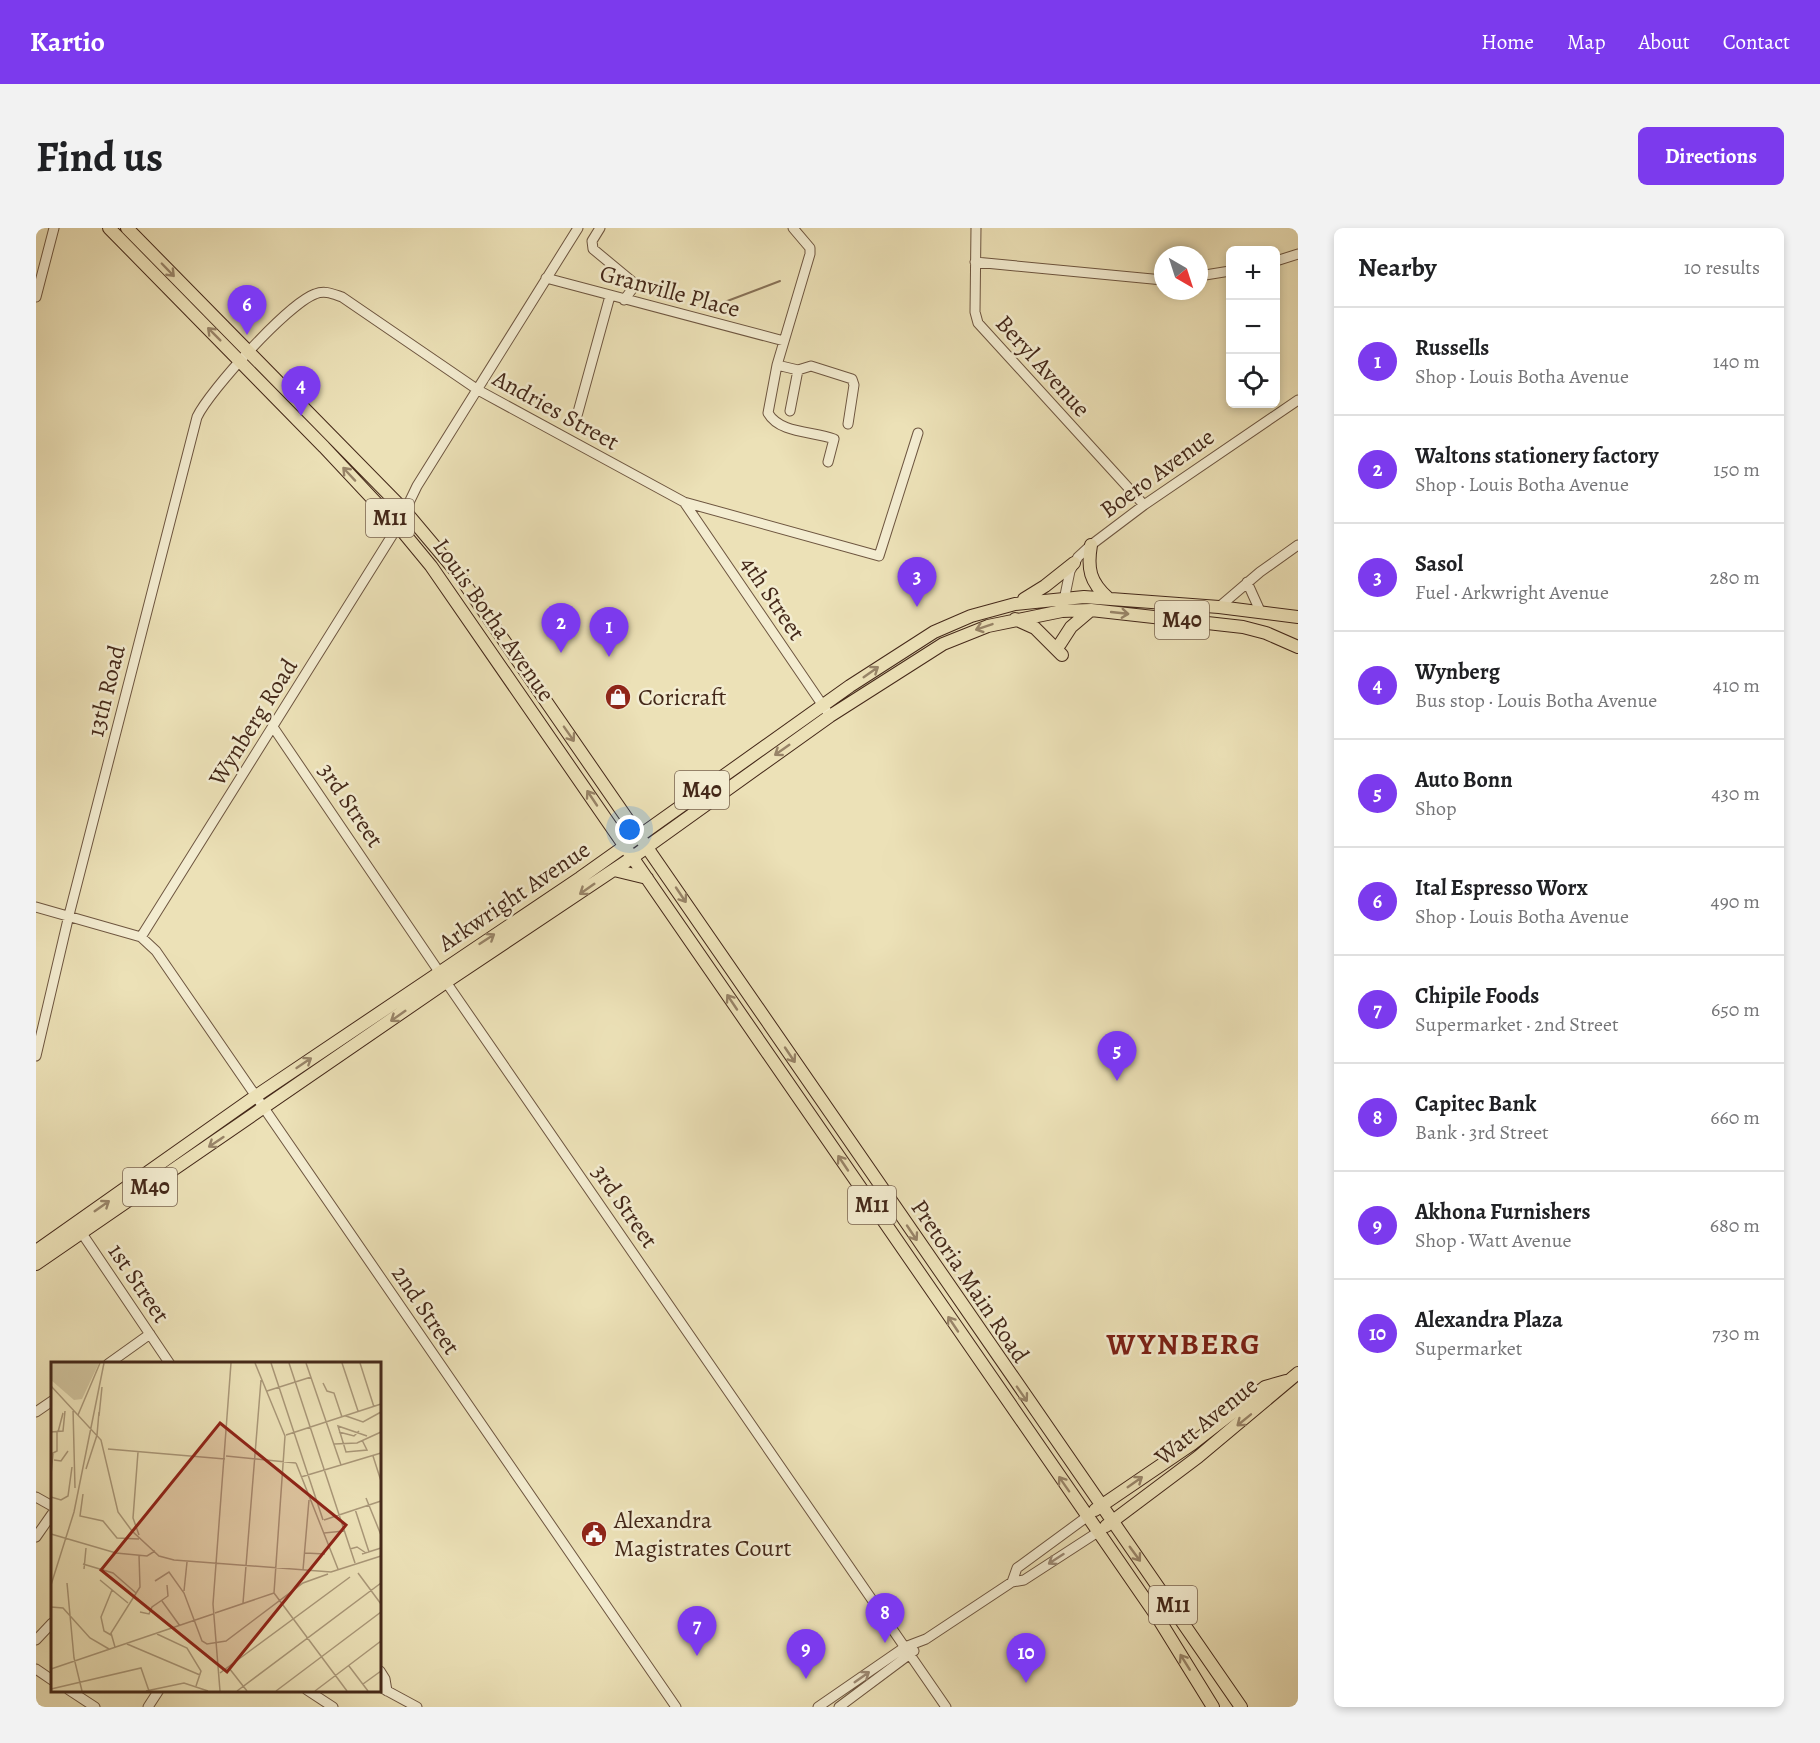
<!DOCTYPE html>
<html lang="en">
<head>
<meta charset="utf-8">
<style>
  :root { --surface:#fff; --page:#f2f2f2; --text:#202124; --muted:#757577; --line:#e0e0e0; --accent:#7c3aed }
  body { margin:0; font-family:Alegreya,serif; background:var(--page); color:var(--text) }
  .controls { position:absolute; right:18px; top:18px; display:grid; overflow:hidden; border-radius:9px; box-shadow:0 3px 9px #0003 }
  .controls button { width:54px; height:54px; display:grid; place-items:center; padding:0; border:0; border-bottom:2px solid var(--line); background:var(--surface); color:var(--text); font:30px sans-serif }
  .compass { position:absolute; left:1118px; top:18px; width:54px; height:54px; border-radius:50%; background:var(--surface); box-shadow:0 3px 9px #0003; rotate:141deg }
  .you { position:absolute; left:594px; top:602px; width:21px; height:21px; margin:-15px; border:4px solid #fff; border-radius:50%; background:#1a73e8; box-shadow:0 0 0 9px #1a73e833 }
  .badge { display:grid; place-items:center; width:39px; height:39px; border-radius:50%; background:var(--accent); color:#fff; font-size:20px; font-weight:700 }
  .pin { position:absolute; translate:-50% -50px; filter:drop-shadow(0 2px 3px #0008) }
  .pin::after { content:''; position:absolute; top:32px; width:21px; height:18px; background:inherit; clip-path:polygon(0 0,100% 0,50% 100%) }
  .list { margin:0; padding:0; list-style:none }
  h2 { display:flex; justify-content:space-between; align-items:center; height:78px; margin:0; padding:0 24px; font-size:26px }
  h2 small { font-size:20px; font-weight:400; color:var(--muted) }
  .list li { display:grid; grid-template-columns:39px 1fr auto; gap:18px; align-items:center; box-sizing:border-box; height:108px; padding:0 24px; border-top:2px solid var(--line) }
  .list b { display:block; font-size:22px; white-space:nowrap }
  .list p { margin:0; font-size:20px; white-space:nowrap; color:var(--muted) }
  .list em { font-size:20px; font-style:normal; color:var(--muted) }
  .icon { flex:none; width:33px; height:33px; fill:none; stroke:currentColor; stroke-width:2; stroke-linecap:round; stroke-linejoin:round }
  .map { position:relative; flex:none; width:1262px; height:1479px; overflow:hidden; border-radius:9px }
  header { display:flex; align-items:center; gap:36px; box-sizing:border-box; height:84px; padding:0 30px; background:var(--accent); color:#fff }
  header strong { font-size:28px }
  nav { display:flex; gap:33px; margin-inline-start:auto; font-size:21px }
  .intro { display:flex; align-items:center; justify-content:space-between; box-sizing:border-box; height:144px; padding:0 36px }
  h1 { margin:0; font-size:42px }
  .button { padding:15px 27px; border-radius:9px; background:var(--accent); color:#fff; font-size:21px; font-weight:700 }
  main { display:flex; gap:36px; padding:0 36px }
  aside { flex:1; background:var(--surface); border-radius:9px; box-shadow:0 3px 9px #0003 }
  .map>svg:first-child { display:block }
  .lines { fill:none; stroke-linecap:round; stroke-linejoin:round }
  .stream { stroke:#877157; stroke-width:2 }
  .minor-casing { stroke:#6e5640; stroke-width:11 }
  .major-casing { stroke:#442819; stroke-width:14 }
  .minor { stroke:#f3ecd0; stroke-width:9 }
  .major { stroke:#ece1b7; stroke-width:12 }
  .oneway { stroke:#988468 }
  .oneway2 { stroke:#9c8a74 }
  .labels { text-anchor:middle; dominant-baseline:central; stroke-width:5; stroke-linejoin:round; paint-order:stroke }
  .shield { fill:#f3ecd0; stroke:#786350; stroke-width:1.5 }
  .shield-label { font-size:22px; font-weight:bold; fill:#442819 }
  .street-label { font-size:24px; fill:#442819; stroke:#f3ecd0 }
  .poi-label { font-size:24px; fill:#442819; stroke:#f3ecd0; text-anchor:start }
  .district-label { font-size:30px; font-weight:bold; letter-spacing:1.5px; fill:#7a1f14; stroke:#f3ecd0 }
  .inset-road { fill:none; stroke:#a99778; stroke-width:1.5 }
  .view { fill:#8f2418; fill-opacity:0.15; stroke:#8f2418; stroke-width:3 }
  .inset-edge { fill:none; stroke:#442819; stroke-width:3 }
</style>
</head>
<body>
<header>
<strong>Kartio</strong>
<nav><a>Home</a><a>Map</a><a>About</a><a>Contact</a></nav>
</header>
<div class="intro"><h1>Find us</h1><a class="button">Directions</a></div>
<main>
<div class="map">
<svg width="1262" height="1479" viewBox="0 0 1262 1479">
  <rect width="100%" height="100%" fill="#ece1b7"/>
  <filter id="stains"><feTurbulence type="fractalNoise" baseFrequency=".00333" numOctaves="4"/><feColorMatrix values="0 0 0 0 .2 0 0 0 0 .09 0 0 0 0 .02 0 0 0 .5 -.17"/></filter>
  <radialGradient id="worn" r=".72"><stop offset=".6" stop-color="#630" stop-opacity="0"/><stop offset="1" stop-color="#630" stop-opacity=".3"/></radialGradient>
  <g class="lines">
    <path class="stream" d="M686,75L744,53"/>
    <g class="minor-casing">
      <path id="minor" d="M564,0L556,13L557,21L598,55L597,60L588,72
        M757,0L774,20V26L741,137L732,185C744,206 778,203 798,211L792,234
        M940,0L939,84L942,95L1108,277
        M1240,33L1262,26
        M939,34L1127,52
        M1163,48L1194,43
        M510,50L748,113
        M0,69L18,0
        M741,137L762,142L775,138L816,151L818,157L812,196
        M754,183L762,142
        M539,195L574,68
        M648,274L794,488
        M369,283L381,258L542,0
        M1211,354L1225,385
        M1027,377L1034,343L1042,329L1055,317L1108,277L1262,172
        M1183,379L1224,344L1262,317
        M237,499L410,754L910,1479
        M0,679L105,709L120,723L640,1479
        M105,709L362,298
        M0,828L33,687L161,189C174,162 252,76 279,66C289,62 297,66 306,69L442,162L648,274L843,328L882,205
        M43,1001L134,1136
        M72,1136L114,1106
        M0,1184L16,1173
        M0,1269L16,1278
        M0,1309L16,1286
        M976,1354L981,1340L1052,1288
        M0,1412L16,1395
        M0,1441L16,1452
        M344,1443L349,1451L351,1463
        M344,1459L381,1479
        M33,1462L59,1479
        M271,1462L297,1479
        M112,1479L123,1462
        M782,1479L869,1419L890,1411L976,1354L988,1352L1062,1304
        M803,1479L878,1423"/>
    </g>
    <g class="major-casing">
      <path id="major" d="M73,0L288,219L362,298L395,338L1122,1390L1177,1479
        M91,0L369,283L422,346L1205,1479
        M1055,317C1051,341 1054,354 1072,370
        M988,371L1009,358L1038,335
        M979,391L999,400L1026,427
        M1024,416L1035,399L1055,382
        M578,642L611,650
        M0,1023L220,868L544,650L814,458L898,404L935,388L979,376L1048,369L1183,379L1262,389
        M0,1036L410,754L597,629L794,488L907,416L952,398L1026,383L1055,382L1207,399L1230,405L1262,419
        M1059,1282L1156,1216L1229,1159L1250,1153
        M1070,1298L1162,1229L1262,1145"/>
    </g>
    <use href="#minor" class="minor"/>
    <use href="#major" class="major"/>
  </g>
  <defs><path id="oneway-shaft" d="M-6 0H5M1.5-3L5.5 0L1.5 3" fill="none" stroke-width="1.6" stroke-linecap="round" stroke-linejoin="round" transform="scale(1.5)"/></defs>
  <g class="oneway">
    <use href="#oneway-shaft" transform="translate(132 42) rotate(46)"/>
    <use href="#oneway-shaft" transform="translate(178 106) rotate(-135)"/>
    <use href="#oneway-shaft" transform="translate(313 246) rotate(-133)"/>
    <use href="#oneway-shaft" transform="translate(1084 385) rotate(6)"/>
    <use href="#oneway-shaft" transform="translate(948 399) rotate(161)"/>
    <use href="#oneway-shaft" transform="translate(835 444) rotate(-35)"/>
    <use href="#oneway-shaft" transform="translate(533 506) rotate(55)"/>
    <use href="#oneway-shaft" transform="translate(746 522) rotate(145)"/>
    <use href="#oneway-shaft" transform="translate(556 570) rotate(-124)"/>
    <use href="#oneway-shaft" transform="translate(551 661) rotate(145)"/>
    <use href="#oneway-shaft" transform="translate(645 667) rotate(56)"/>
    <use href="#oneway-shaft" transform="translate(451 711) rotate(-33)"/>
    <use href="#oneway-shaft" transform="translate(696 774) rotate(-124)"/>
    <use href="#oneway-shaft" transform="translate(362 788) rotate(145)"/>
    <use href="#oneway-shaft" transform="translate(754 827) rotate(56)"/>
    <use href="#oneway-shaft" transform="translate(268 835) rotate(-34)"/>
    <use href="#oneway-shaft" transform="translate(180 914) rotate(146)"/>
    <use href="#oneway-shaft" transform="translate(807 935) rotate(-124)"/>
    <use href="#oneway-shaft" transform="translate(66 978) rotate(-35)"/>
    <use href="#oneway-shaft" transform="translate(876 1005) rotate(56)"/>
    <use href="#oneway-shaft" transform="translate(917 1096) rotate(-124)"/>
    <use href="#oneway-shaft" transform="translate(986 1166) rotate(55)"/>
    <use href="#oneway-shaft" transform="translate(1208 1192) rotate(141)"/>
    <use href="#oneway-shaft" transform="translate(1099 1254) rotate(-35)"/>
    <use href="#oneway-shaft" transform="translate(1028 1256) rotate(-125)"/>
    <use href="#oneway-shaft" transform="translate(1099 1326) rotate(54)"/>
    <use href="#oneway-shaft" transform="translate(1149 1434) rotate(-122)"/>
  </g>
  <g class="oneway2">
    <use href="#oneway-shaft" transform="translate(1020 1331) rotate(147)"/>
    <use href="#oneway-shaft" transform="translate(826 1449) rotate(-35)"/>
  </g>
  <defs>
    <g id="shop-disc" transform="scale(1.35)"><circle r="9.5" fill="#8f2418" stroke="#f3ecd0"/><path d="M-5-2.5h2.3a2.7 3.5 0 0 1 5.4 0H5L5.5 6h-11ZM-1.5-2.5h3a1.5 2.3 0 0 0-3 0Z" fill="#fff"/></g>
    <g id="civic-disc" transform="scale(1.35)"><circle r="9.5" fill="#8f2418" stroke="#f3ecd0"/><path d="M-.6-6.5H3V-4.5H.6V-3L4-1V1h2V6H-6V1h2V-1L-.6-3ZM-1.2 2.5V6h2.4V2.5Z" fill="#fff"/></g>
  </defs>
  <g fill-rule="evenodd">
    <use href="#shop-disc" x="582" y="469"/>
    <use href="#civic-disc" x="558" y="1306"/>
  </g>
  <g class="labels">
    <g class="shield">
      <rect x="330" y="271" width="48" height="38" rx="4.5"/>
      <rect x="1119" y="373" width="54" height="38" rx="4.5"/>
      <rect x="639" y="543" width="54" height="38" rx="4.5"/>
      <rect x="87" y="940" width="54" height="38" rx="4.5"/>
      <rect x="812" y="958" width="48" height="38" rx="4.5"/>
      <rect x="1113" y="1358" width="48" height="38" rx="4.5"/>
    </g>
    <g class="shield-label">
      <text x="354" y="290">M11</text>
      <text x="1146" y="392">M40</text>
      <text x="666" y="562">M40</text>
      <text x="114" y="959">M40</text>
      <text x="836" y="977">M11</text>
      <text x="1137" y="1377">M11</text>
    </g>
    <g class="street-label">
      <text transform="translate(634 63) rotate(15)">Granville Place</text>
      <text transform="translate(1007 138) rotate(48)">Beryl Avenue</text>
      <text transform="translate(520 182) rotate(29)">Andries Street</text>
      <text transform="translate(1121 245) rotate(-36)">Boero Avenue</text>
      <text transform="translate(737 370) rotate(56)">4th Street</text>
      <text transform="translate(458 392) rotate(55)">Louis Botha Avenue</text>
      <text transform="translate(70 463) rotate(-76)">13th Road</text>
      <text transform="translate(217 494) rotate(-58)">Wynberg Road</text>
      <text transform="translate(315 577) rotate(56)">3rd Street</text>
      <text transform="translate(478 668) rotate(-34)">Arkwright Avenue</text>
      <text transform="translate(589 978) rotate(55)">3rd Street</text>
      <text transform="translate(934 1053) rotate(56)">Pretoria Main Road</text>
      <text transform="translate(103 1055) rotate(56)">1st Street</text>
      <text transform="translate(390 1082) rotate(56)">2nd Street</text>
      <text transform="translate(1170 1193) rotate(-39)">Watt Avenue</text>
    </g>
    <g class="poi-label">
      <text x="602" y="469">Coricraft</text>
      <text x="578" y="1292">Alexandra<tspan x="578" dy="28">Magistrates Court</tspan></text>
    </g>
    <g class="district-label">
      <text x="1148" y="1116">WYNBERG</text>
    </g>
  </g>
  <g transform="translate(15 1134)">
    <rect width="330" height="330" fill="#ece1b7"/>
    <path d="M0,1H48L31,37L23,38L0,18Z" fill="#cfc29c"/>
    <path class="inset-road" d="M204,1L234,74L223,231M220,1L272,158M238,1L304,201M255,1L290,103M291,1L307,49M309,1L323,45M272,21L276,29L283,31L291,55M0,24L50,78L67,150L81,169L108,194L123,198L280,210L330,194M216,29L260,15M22,47L24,126M27,53L49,1M48,54L51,25M295,54L312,60L330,50M0,70L12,69L14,49M7,70L12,51L11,55M288,70L303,74L308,69M235,73L330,42M311,78L316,88L295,90L287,64L316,74M283,82L306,81L330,70M57,87L174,97M87,90L82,156L88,173M0,92L6,89V70M175,94L245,101M322,94L330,119M3,98L10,99L17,89M245,101L287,207M35,107L46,73L48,50M0,112L2,92M250,115L330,91M32,132L29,154L52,159L66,176L88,177M0,135L10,138L17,134L21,105M315,136L330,173M304,147L318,190M273,158L330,139M273,171L293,169M0,172L65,191L96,194L104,189M299,187L306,185L315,191M254,191L274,192M311,192L330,186M32,202L62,211L85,231M33,207L35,186M252,208L258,138M307,211L330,242M49,218L77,241M104,219L118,210L133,231L151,279L156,282L175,279L252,221L277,212M16,221L23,296L31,329M0,223L23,150L53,1M133,229L136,200M223,231L296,329M111,239L129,264M192,241L210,18M0,245L12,246L39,276L58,287M89,250L98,252L101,245L117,234L116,223M164,251L223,231M106,272L136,286L150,309L145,324M60,273L53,269L50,255L61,228M76,282L149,313M64,285L60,271L89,225L88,193M298,304L317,329M178,306L196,329M0,307L162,252M169,311L299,215M312,322L330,309M0,327L90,306L98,329M95,329L133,321L157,329M169,329L162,242L180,1M186,329L330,221M225,329L330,250M264,329L330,279"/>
    <path class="view" d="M169,61L295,163L176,310L50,208Z"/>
    <rect width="330" height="330" class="inset-edge"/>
  </g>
  <rect width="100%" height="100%" filter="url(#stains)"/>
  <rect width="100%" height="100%" fill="url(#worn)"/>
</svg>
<div class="controls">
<button>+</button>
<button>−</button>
<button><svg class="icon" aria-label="locate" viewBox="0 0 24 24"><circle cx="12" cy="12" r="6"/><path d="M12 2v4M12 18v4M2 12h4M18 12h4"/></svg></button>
</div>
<svg class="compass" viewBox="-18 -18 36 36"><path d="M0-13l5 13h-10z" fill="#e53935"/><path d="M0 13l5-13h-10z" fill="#757577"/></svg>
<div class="you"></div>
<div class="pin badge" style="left:573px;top:429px">1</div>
<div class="pin badge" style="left:525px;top:425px">2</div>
<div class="pin badge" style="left:881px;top:379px">3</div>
<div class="pin badge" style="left:265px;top:188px">4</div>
<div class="pin badge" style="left:1081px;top:853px">5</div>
<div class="pin badge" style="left:211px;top:107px">6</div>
<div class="pin badge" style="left:661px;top:1428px">7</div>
<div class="pin badge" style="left:849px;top:1415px">8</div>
<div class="pin badge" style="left:770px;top:1451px">9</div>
<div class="pin badge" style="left:990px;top:1455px">10</div>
</div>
<aside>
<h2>Nearby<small>10 results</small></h2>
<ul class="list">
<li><span class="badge">1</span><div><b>Russells</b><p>Shop · Louis Botha Avenue</p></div><em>140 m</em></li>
<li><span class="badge">2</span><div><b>Waltons stationery factory</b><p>Shop · Louis Botha Avenue</p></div><em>150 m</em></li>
<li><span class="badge">3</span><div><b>Sasol</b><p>Fuel · Arkwright Avenue</p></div><em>280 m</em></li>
<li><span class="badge">4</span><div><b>Wynberg</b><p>Bus stop · Louis Botha Avenue</p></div><em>410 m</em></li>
<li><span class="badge">5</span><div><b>Auto Bonn</b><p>Shop</p></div><em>430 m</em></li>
<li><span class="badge">6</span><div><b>Ital Espresso Worx</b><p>Shop · Louis Botha Avenue</p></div><em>490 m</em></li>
<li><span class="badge">7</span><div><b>Chipile Foods</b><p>Supermarket · 2nd Street</p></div><em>650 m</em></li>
<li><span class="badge">8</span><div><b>Capitec Bank</b><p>Bank · 3rd Street</p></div><em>660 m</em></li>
<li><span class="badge">9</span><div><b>Akhona Furnishers</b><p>Shop · Watt Avenue</p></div><em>680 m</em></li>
<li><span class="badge">10</span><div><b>Alexandra Plaza</b><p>Supermarket</p></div><em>730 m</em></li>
</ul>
</aside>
</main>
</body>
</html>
